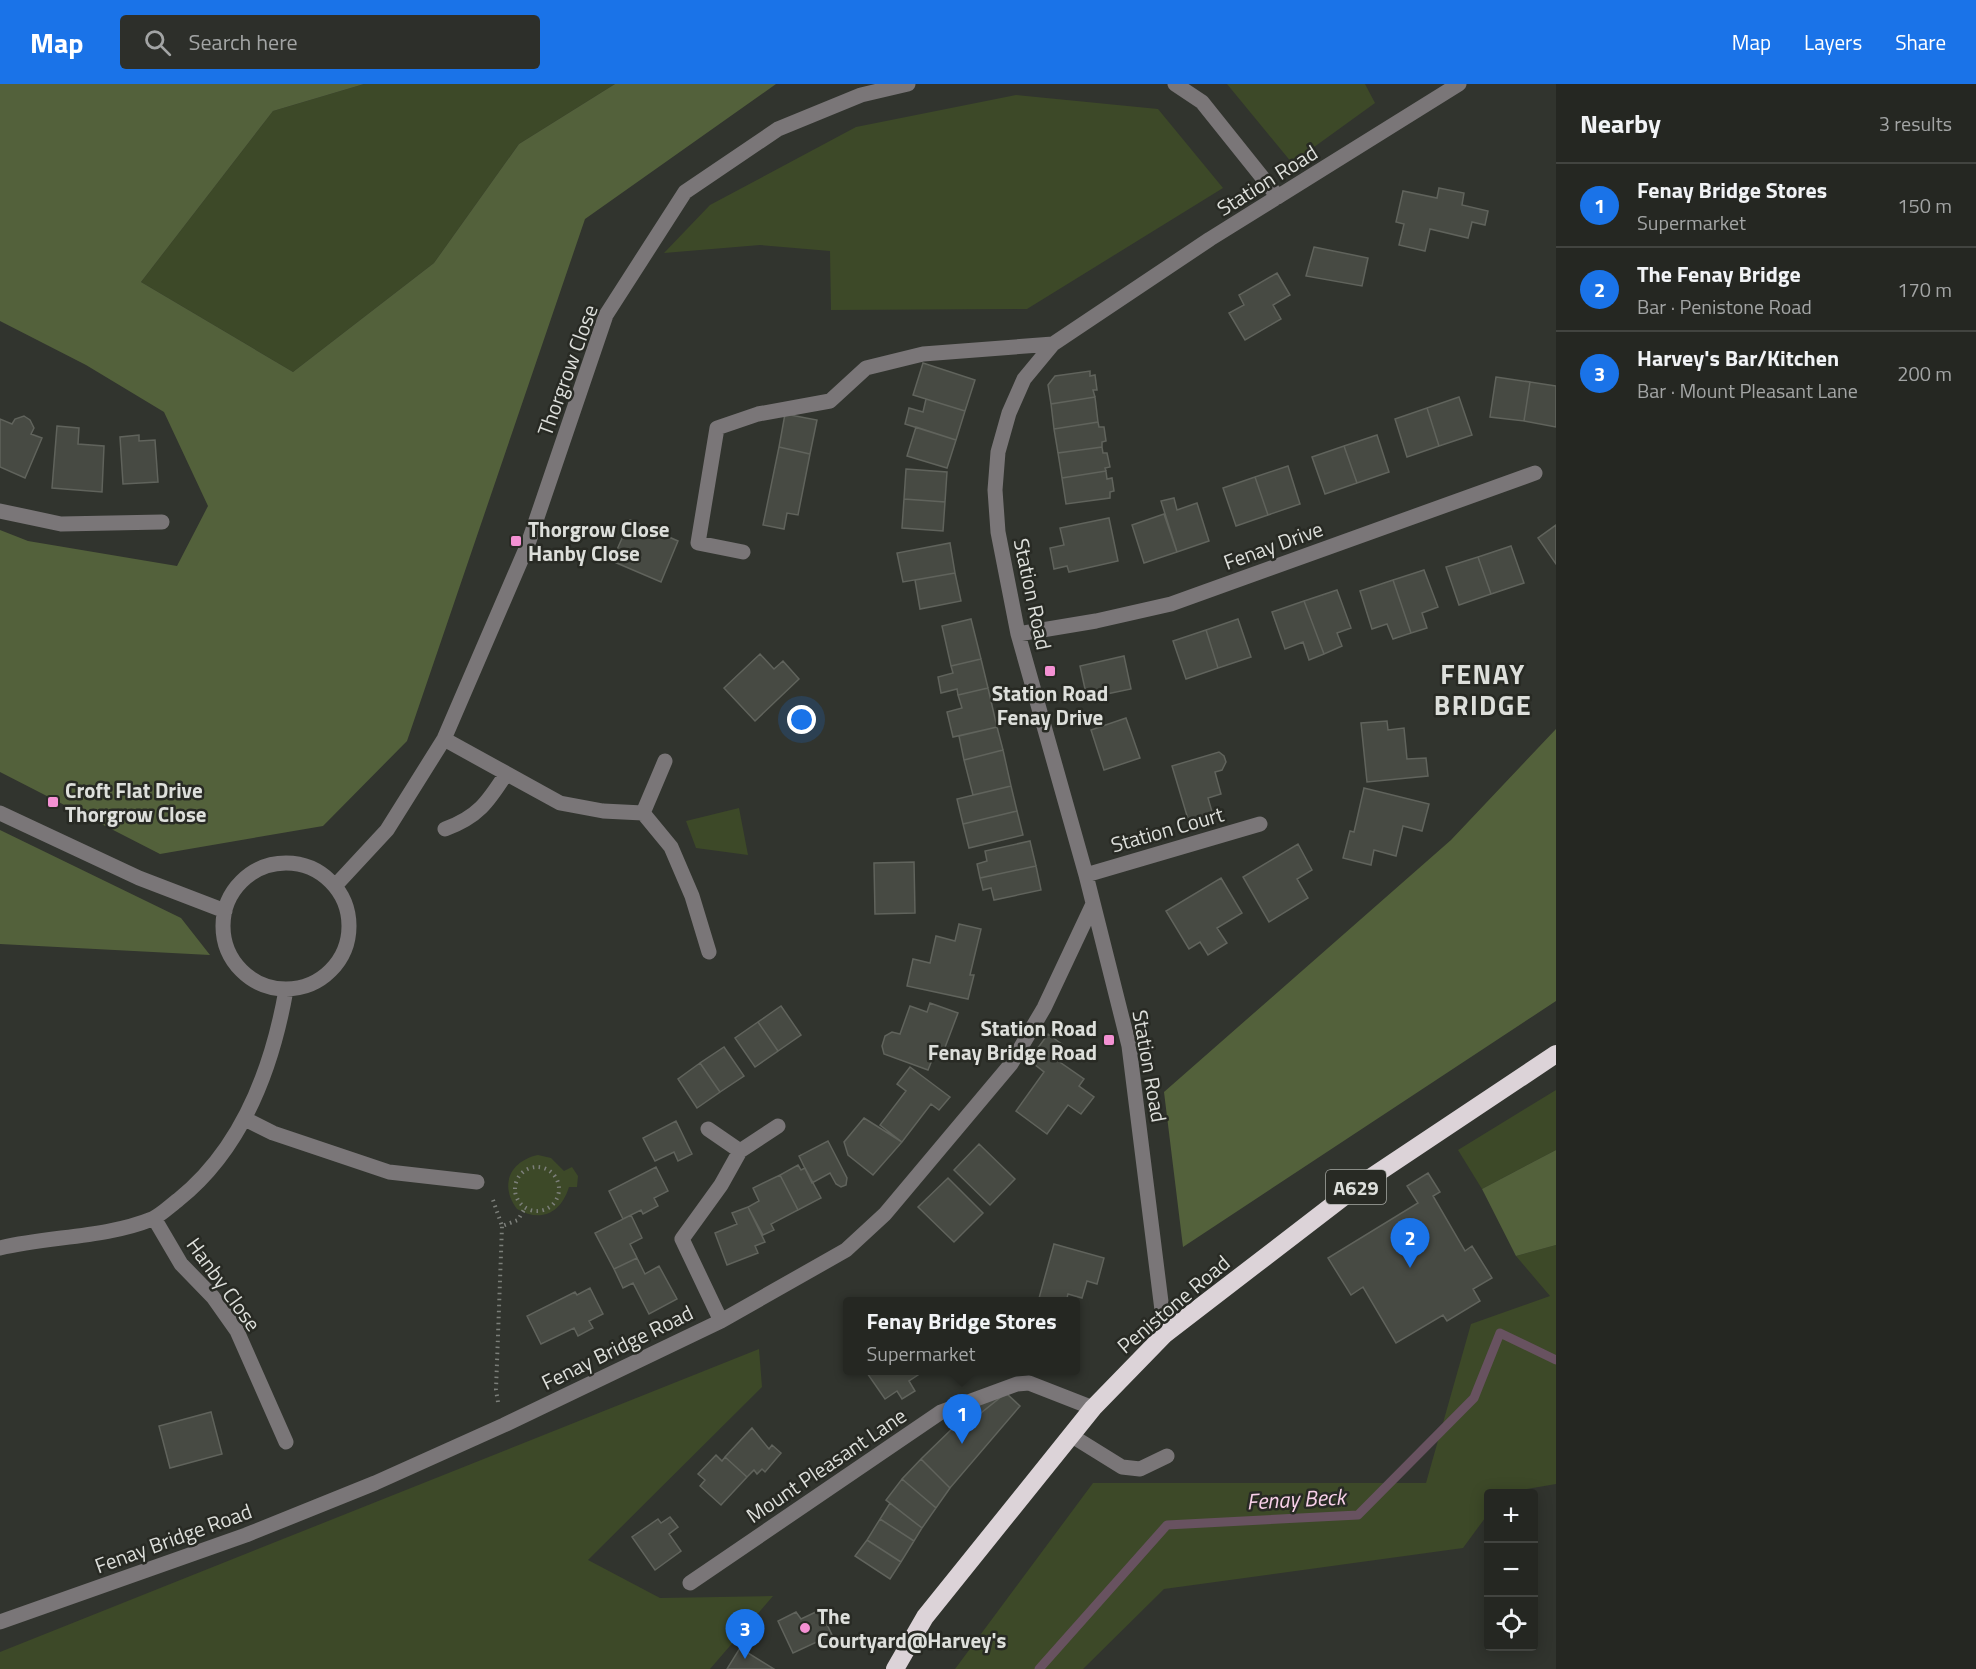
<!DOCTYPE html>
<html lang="en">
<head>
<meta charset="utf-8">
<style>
  :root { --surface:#252722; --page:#2d2f2a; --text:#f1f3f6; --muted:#a3a5a5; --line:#424440; --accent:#1a73e8 }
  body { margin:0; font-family:"Titillium Web",sans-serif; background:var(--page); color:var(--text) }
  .controls { position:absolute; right:18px; bottom:18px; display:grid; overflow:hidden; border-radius:6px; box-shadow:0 3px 15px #0003 }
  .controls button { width:54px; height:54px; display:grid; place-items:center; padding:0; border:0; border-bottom:2px solid var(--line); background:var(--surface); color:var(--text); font:30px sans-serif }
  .you { position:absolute; left:802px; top:636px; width:21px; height:21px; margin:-15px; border:4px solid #fff; border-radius:50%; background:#1a73e8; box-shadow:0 0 0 9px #1a73e833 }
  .badge { display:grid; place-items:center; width:39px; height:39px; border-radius:50%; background:var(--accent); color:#fff; font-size:20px; font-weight:700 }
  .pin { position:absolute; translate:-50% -50px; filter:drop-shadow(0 2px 3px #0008) }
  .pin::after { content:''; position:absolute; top:32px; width:21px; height:18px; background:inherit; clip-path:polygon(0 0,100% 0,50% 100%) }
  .popup { position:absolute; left:843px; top:1213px; width:237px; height:78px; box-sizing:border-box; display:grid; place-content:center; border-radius:6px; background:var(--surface); filter:drop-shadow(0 2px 4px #0005); font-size:20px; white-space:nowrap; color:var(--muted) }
  .popup b { font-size:22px; color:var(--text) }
  .popup::after { content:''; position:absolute; left:50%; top:100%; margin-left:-12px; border:12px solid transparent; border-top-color:var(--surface) }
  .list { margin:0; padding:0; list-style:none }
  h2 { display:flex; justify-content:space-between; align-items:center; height:78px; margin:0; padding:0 24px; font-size:26px }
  h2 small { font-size:20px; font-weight:400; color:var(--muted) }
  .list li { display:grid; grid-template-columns:39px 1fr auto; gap:18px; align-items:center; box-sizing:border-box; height:84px; padding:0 24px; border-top:2px solid var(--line) }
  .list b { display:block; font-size:22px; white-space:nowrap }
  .list p { margin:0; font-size:20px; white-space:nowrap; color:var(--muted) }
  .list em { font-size:20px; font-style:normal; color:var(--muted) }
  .icon { flex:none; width:33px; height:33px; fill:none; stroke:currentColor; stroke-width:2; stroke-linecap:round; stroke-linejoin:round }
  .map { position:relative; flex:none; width:1556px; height:1585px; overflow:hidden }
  header { display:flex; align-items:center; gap:36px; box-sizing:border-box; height:84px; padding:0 30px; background:var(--accent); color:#fff }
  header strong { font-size:28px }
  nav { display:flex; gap:33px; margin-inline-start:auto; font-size:21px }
  .search { width:420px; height:54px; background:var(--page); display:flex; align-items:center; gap:15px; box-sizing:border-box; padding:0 21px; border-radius:6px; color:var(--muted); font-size:22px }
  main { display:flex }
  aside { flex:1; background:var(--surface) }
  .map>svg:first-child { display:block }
  .green { fill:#3d4928 }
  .forest { fill:#53613b }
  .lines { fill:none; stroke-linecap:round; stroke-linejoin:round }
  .stream { stroke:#685260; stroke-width:9 }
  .building { fill:#474a43; stroke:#60635c; stroke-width:1.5 }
  .path { stroke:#7c7f7a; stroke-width:4; stroke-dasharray:1.5 4.5; stroke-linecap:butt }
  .minor { stroke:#7a7678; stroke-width:15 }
  .highway { stroke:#dcd3d8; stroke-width:18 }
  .poi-dot { fill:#f491d3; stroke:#282a24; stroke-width:2 }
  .labels { text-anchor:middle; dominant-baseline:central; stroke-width:5; stroke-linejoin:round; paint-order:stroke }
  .shield { fill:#282a24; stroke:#a7a9a4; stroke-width:1.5 }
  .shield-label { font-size:20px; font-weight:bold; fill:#dddfdb }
  .street-label { font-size:21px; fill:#dddfdb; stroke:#282a24 }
  .poi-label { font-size:21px; font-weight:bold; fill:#dddfdb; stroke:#282a24; text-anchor:start }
  .water-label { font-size:22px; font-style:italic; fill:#f8d0e9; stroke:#282a24 }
  .district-label { font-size:27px; font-weight:bold; letter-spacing:1.5px; fill:#dddfdb; stroke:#282a24 }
</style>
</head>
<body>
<header>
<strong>Map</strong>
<div class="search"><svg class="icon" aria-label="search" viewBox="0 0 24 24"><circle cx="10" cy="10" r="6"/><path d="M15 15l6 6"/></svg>Search here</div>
<nav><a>Map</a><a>Layers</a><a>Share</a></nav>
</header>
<main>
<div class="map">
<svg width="1556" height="1585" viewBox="0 0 1556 1585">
  <rect width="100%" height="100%" fill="#31342e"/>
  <path class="green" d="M364,0H615L519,60L434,179L293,288L141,198L273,27Z
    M1227,0H1365L1375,19L1292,79Z
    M1016,11L1158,25L1223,104L1027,225L831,226L830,167L760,161L664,169L710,121L856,43Z
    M739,724L748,771L696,764L686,737Z
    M1556,1006V1066L1482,1105L1458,1066Z
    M538,1071L551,1074L564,1087L572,1083L578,1092L577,1103H569C561,1129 541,1139 517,1125C499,1101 510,1077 538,1071Z
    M1556,1161V1400L1504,1409L1488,1410V1430L1463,1464L1164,1505L1083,1585H955L1093,1399H1426L1471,1240L1550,1212L1516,1172Z
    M759,1265L762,1303L588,1476L660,1514L773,1512L710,1585H0V1568Z"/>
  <path class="forest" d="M0,0H364L273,27L141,198L293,288L434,179L519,60L615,0H776L585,135L407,657L323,742L160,770L0,688V446L28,457L177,482L208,422L164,328L86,281L0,237Z
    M1556,645V917L1183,1163L1164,1008L1451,756Z
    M0,746L181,834L210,871L0,860Z
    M1556,1066V1161L1516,1172L1482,1105Z"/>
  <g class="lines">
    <path class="stream" d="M1039,1585L1167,1441L1358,1431L1474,1314L1500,1249L1556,1276"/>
  </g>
  <path class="building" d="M1439,104L1464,109L1462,121L1488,127L1485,141L1472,138L1468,154L1430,145L1425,167L1399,161L1404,140L1396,138L1403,107L1437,114Z
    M1314,163L1368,174L1362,202L1306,192Z
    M1277,189L1290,211L1273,221L1281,235L1245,256L1229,229L1244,221L1239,211Z
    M923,279L975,296L965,327L913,311Z
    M1090,287V292L1095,291L1097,306H1093L1095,313L1051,320L1048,301L1055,292Z
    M1496,293L1530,298L1524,337L1490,333Z
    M1530,298L1556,302V343L1524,337Z
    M1095,313L1098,338L1054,345L1051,320Z
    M1459,313L1472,351L1439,362L1427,324Z
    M926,315L965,327L956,356L905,340L909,324L923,328Z
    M1427,324L1439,362L1407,373L1395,335Z
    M785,330L817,336L810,370L779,363Z
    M24,332L30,336L34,344L31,350L42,354L25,394L0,383V335L12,340L15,335Z
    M1098,338L1099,343H1104L1106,357L1102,358V363L1058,369L1054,345Z
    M57,342L79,344L78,360L104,362L102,408L52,404Z
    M916,343L956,356L947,384L907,372Z
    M139,351V357L155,356L158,398L123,400L120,353Z
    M1377,351L1389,388L1357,399L1344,362Z
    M1344,362L1357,399L1325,410L1312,373Z
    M779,363L810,370L798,431L787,429L784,445L763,441Z
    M1102,363L1103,369H1107L1110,383L1105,384L1106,387L1062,394L1058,369Z
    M1288,382L1300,420L1268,431L1255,393Z
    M906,385L947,388L945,418L904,415Z
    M1106,387L1107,395L1112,394L1114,407L1110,408V414L1066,420L1062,394Z
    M1255,393L1268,431L1236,442L1223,404Z
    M1174,414L1177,426L1197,419L1209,457L1177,468L1161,417Z
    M904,415L945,418L943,447L902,444Z
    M1164,430L1177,468L1144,479L1132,441Z
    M1109,434L1118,477L1069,488L1067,482L1054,485L1050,464L1064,461L1060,444Z
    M630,436L678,457L661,498L612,477Z
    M1556,441V480L1538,454Z
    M950,459L955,489L903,498L897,469Z
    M1511,462L1524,499L1491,510L1478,473Z
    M1478,473L1491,510L1459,521L1446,483Z
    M1424,486L1438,523L1422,529L1427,544L1411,549L1393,496Z
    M955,489L961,517L920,525L915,496Z
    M1393,496L1411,549L1393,555L1387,540L1372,545L1360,507Z
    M1337,506L1351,544L1337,549L1342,562L1324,570L1304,517Z
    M1304,517L1324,570L1309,576L1303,558L1285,565L1272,528Z
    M971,535L981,575L951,582L942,542Z
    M1238,535L1251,573L1218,584L1206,546Z
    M1206,546L1218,584L1186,595L1173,557Z
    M760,570L774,585L783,577L799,595L755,637L724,604Z
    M1124,572L1131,605L1087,614L1080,582Z
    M981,575L988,604L958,611L957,605L941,609L938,593L953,589L951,582Z
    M988,604L997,643L953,653L947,628L962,624L958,611Z
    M1126,634L1140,674L1104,686L1091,646Z
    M1387,637L1388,646L1404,644L1407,675L1426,674L1428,692L1367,698L1361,639Z
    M997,643L1003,666L964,676L959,652Z
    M1003,666L1011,702L973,711L964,676Z
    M1219,668L1224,672L1226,678L1222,686L1215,688L1221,710L1208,714L1215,738L1191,745L1172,682Z
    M1011,702L1017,727L963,740L957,715Z
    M1364,704L1429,720L1422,747L1403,742L1396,772L1374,766L1371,781L1343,774L1350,747L1354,748Z
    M1017,727L1023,751L969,764L963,740Z
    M1030,757L1036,782L980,794L977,780L987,777L985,767Z
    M1298,760L1312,786L1297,795L1308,814L1269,838L1243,793Z
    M914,778L915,829L875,830L874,779Z
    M1036,782L1041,806L994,816L991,804L983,806L980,794Z
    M1221,794L1242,829L1217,844L1227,859L1208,871L1200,858L1189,865L1166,827Z
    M959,840L981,845L970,891H974L968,915L907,902L913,875L930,879L936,852L955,857Z
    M930,919L958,929L941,974L934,971L928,986L884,970L882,962L885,952L892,948L900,950L910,922L927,928Z
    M781,922L801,951L778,967L758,938Z
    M758,938L778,967L755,983L735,954Z
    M1048,950L1063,961L1054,974L1084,995L1079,1002L1094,1013L1081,1030L1068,1021L1047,1050L1016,1027L1044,988L1029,976Z
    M724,963L744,992L720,1008L700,979Z
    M700,979L720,1008L697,1024L678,995Z
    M910,983L950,1013L939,1026L931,1020L902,1058L880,1041L906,1007L897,1000Z
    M864,1034L902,1058L873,1091L848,1071L844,1058Z
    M676,1037L692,1070L678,1077L674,1068L655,1077L643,1054Z
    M828,1057L847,1094L846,1101L841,1103L836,1100L830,1089L812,1099L799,1072Z
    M979,1060L1015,1095L990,1121L954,1086Z
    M798,1081L801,1086L805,1084L821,1114L798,1126L780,1091Z
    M656,1083L668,1107L654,1114L658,1122L643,1130L641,1126L623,1135L609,1107Z
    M1428,1089L1440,1108L1433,1112L1465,1167L1472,1162L1492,1194L1473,1205L1480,1217L1447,1237L1443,1231L1396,1259L1363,1203L1351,1211L1328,1174L1418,1119L1407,1102Z
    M780,1091L798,1126L771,1140L774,1146L763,1151L748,1123L759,1117L753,1104Z
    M948,1094L983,1129L954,1158L918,1123Z
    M748,1123L765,1158L755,1162L758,1169L727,1181L715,1149L737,1140L732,1129Z
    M631,1131L642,1154L630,1160L637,1174L614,1185L595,1149Z
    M1054,1160L1104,1174L1097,1200L1087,1197L1082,1214L1068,1210L1066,1218H1038Z
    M637,1174L645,1190L659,1182L677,1215L649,1230L633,1199L623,1204L614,1185Z
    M590,1204L603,1230L589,1237L593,1244L578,1252L574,1244L541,1260L527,1232L575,1208L577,1211Z
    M872,1286H920L921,1289L909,1297L915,1307L902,1315L897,1307L885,1315L867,1289Z
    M1006,1309L1020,1322L950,1404L921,1375L957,1340L962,1344Z
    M1006,1309L962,1344L945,1331Z
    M211,1328L222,1370L170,1384L159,1342Z
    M752,1344L769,1365L772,1361L781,1369L765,1388L762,1385L757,1390L754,1386L747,1393L725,1373Z
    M716,1371L722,1377L725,1373L747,1393L721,1421L700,1402L705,1396L698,1390Z
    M921,1375L950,1404L936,1424L902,1395Z
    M902,1395L936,1424L922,1444L886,1416Z
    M890,1419L922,1444L914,1457L880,1435Z
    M670,1433L678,1443L669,1450L681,1467L655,1486L632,1453L658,1435L661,1439Z
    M880,1435L914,1457L901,1478L867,1456Z
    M867,1456L901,1478L890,1495L855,1472Z
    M820,1526L832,1551L793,1569L778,1537L796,1528L801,1535Z
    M740,1564L774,1585H727Z"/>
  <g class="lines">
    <path class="path" d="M515 1105a22 22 0 1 1 44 0a22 22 0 1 1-44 0Z
      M493,1116L502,1142L518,1136L525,1124
      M498,1318L496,1306L502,1142"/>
    <path class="minor" d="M1175,0L1202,18L1278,113
      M0,427L61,440L162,438
      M743,468L698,459L717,344L758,330L830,317L866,284L923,270L1053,260
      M1018,550L1096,537L1171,520L1535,389
      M444,655L560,719L603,727L643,729L671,763L692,812L709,868
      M0,729L139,794L225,827
      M643,729L665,677
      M445,745C478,733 488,718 506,690
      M223 842a63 63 0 1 1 126 0a63 63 0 1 1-126 0Z
      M1086,791L1260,740
      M335,802L387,746L444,655L528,460L606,231L685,108L778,45L861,11L908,0
      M245,1035L273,1049L389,1088L477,1098
      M708,1045L740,1067
      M154,1134L181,1180L213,1213L237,1247L286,1358
      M0,1164C49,1152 105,1154 152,1135C161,1131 170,1122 178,1116C243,1064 272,985 286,906
      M721,1237L682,1155L721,1101L740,1067L778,1042
      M1165,1250L1129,962L1086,791L1018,550L998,448L995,406L998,368L1009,329L1024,295L1053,260L1210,155L1459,0
      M1072,1352L1122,1383L1140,1385L1167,1372
      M690,1499L941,1328L1017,1300L1029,1299L1093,1324
      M0,1538L246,1451L375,1399L504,1341L721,1237L846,1166L885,1130L1011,980L1044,924L1093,820"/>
    <path class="highway" d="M895,1585L925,1533L1093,1324L1165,1250L1355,1104L1556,970"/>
  </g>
  <g class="poi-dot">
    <rect x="510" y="451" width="12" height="12" rx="3"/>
    <rect x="1044" y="581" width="12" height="12" rx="3"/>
    <rect x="47" y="712" width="12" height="12" rx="3"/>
    <rect x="1103" y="950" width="12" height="12" rx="3"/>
    <circle cx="805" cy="1544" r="6"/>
  </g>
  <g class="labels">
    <rect class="shield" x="1326" y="1086" width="60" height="34" rx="4.5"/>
    <g class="shield-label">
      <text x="1356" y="1103">A629</text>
    </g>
    <g class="street-label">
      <text transform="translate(1267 96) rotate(-32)">Station Road</text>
      <text transform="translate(567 286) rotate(-70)">Thorgrow Close</text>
      <text transform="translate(1273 461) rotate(-20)">Fenay Drive</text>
      <text transform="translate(1033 510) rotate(78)">Station Road</text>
      <text transform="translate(1167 745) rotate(-16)">Station Court</text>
      <text transform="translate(1150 982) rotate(80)">Station Road</text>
      <text transform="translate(224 1200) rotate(54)">Hanby Close</text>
      <text transform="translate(1173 1220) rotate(-40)">Penistone Road</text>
      <text transform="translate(617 1263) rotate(-26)">Fenay Bridge Road</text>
      <text transform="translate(826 1381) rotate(-34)">Mount Pleasant Lane</text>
      <text transform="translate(173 1454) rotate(-20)">Fenay Bridge Road</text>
    </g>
    <g class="poi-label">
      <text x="528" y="445">Thorgrow Close<tspan x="528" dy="24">Hanby Close</tspan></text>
      <text x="1050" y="609" text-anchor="middle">Station Road<tspan x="1050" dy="24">Fenay Drive</tspan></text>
      <text x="65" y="706">Croft Flat Drive<tspan x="65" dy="24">Thorgrow Close</tspan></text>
      <text x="1097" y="944" text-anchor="end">Station Road<tspan x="1097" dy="24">Fenay Bridge Road</tspan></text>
      <text x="817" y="1532">The<tspan x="817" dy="24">Courtyard@Harvey's</tspan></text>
    </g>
    <g class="water-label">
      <text transform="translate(1296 1415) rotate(-3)">Fenay Beck</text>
    </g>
    <g class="district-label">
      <text x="1483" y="589">FENAY<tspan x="1483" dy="31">BRIDGE</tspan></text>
    </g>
  </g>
</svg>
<div class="controls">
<button>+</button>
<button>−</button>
<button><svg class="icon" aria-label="locate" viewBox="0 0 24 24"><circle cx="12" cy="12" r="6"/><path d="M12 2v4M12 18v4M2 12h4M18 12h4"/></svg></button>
</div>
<div class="you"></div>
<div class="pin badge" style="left:962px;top:1360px">1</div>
<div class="popup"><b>Fenay Bridge Stores</b>Supermarket</div>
<div class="pin badge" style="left:1410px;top:1184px">2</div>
<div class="pin badge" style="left:745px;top:1575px">3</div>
</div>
<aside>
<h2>Nearby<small>3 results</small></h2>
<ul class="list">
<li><span class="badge">1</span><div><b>Fenay Bridge Stores</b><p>Supermarket</p></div><em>150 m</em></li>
<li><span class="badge">2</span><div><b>The Fenay Bridge</b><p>Bar · Penistone Road</p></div><em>170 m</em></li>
<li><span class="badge">3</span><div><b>Harvey's Bar/Kitchen</b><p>Bar · Mount Pleasant Lane</p></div><em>200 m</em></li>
</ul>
</aside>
</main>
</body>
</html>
